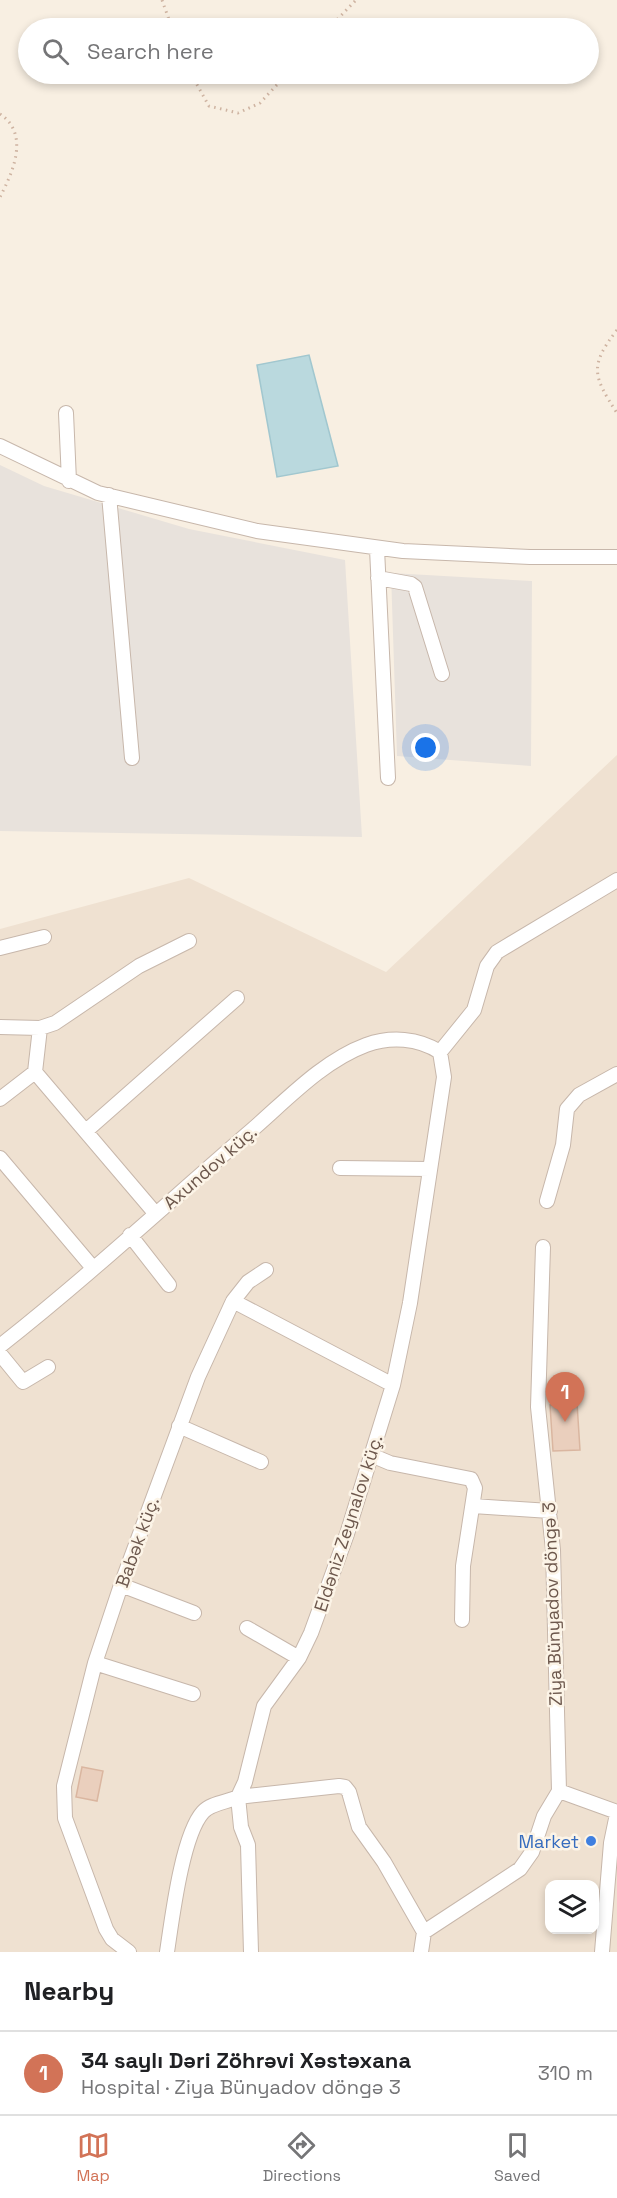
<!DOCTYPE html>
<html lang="en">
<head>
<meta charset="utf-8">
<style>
  :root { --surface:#fff; --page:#f2f2f2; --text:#202124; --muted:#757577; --line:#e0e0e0; --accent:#d27357 }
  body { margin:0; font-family:"Space Grotesk",sans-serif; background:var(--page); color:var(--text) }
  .controls { position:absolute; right:18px; bottom:18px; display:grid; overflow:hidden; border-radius:12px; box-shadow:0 3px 9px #0003 }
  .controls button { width:54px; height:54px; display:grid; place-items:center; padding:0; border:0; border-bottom:2px solid var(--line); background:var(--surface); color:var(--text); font:30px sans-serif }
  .you { position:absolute; left:426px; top:748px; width:21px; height:21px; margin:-15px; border:4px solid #fff; border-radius:50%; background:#1a73e8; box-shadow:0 0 0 9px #1a73e833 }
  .badge { display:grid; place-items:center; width:39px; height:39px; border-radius:50%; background:var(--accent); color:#fff; font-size:20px; font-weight:700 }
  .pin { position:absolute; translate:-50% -50px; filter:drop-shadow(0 2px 3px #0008) }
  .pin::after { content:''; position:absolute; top:32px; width:21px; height:18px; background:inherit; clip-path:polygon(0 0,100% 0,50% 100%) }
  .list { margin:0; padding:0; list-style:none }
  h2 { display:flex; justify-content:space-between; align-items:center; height:78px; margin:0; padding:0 24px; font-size:26px }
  h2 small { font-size:20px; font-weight:400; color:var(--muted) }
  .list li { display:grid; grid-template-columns:39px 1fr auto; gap:18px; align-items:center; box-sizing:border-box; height:84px; padding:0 24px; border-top:2px solid var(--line) }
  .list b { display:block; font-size:22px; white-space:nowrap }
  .list p { margin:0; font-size:20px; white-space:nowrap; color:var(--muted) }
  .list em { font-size:20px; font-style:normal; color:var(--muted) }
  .icon { flex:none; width:33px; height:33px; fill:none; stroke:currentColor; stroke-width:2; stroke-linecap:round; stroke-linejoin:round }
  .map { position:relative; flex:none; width:617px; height:1952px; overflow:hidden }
  .search { position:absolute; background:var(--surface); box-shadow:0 3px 9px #0003; left:18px; right:18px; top:18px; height:66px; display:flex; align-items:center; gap:15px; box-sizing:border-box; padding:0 21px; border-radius:33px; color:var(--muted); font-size:22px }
  .sheet { height:162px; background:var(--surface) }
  nav { display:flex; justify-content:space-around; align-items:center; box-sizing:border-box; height:84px; border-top:2px solid var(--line); background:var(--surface); font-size:16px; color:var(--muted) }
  nav a { display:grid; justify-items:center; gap:3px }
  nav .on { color:var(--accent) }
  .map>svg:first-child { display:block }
  .residential { fill:#efe1d1; fill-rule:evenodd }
  .industrial { fill:#e8e2dc }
  .water { fill:#bad9de; stroke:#a1c7cf; stroke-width:1.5 }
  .building { fill:#eacfbd; stroke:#dab6a0; stroke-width:1.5 }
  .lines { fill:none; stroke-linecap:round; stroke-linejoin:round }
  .minor-casing { stroke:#c7b7ab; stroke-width:16 }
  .path { stroke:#ceb3a1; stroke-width:3; stroke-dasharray:1.5 4.5; stroke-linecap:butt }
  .minor { stroke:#fff; stroke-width:14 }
  .shop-dot { fill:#3f7fe0; stroke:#fcf4e7; stroke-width:2 }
  .labels { text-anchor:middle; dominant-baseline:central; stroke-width:5; stroke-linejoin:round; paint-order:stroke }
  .street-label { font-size:18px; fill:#6c574c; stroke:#fcf4e7 }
  .shop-label { font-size:18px; fill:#366cbe; stroke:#fcf4e7; text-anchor:end }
</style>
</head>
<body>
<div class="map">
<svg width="617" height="1952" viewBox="0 0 617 1952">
  <rect width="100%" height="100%" fill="#f8efe2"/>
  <path class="residential" d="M617,755V1952H0V929L189,878L386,972ZM550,1884H594V1930H550Z"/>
  <path class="industrial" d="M0,465L44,486L189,529L345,560L362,837L0,831Z
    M391,573L532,581L531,766L397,756Z"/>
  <path class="water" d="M309,355L338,466L277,477L257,365Z"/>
  <path class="building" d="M577,1403L580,1450L553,1451L550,1405Z
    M82,1767L103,1771L97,1801L76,1797Z"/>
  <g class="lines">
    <g class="minor-casing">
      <path id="minor" d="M66,413L69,481
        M0,446L98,493L257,531L403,551L530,557H617
        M109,495L132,758
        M377,549L388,778
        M378,578L411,584L415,587L442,674
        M0,948L44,937
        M0,1027L40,1028L55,1023L139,966L189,941
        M440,1052L474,1010L487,966L497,952L617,880
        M35,1072L155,1213
        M0,1099L35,1072L40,1028
        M86,1131L237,998
        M0,1158L93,1268
        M340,1168L430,1169
        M547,1201L563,1145L567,1109L579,1095L617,1074
        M130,1235L169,1285
        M543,1247L538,1407L553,1550L559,1791L617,1812
        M233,1301L248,1282L266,1270
        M0,1346C85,1279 164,1206 246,1135C282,1105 320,1062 366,1045C391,1036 418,1038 440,1052
        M0,1354L23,1382L48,1367
        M179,1426L261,1462
        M371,1455L390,1463L471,1479L475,1488L463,1566L462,1620
        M473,1506L550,1511
        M121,1585L194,1613
        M247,1628L299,1658
        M95,1663L193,1694
        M424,1932L520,1869L532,1852L544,1816L559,1791
        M129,1952L112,1939L106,1929L65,1818L64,1786L95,1663L121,1585L198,1377L233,1301L393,1385
        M167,1952C172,1919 182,1835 203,1812C211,1803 228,1802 238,1797L245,1782L264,1706L299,1658L311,1633L347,1534L393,1385L410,1303L444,1077L440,1052
        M251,1952L248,1845L241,1827L238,1797L339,1786L345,1787L349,1792L359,1827L384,1862L424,1932L421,1952
        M602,1952L611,1843L617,1814"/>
    </g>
    <path class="path" d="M162,0L172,28
      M329,28L356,0
      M191,74L209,106L238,113L260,103L287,74
      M0,114C30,134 13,172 0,197
      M617,330C589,366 593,376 617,413"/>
    <use href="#minor" class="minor"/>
  </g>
  <circle class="shop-dot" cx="591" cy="1841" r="6"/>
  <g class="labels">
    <g class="street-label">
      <text transform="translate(210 1167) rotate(-41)">Axundov küç.</text>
      <text transform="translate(348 1523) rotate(-72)">Eldəniz Zeynalov küç.</text>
      <text transform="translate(137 1542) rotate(-70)">Babək küç.</text>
      <text transform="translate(552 1604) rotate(-92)">Ziya Bünyadov döngə 3</text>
    </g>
    <g class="shop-label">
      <text x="579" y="1841">Market</text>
    </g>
  </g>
</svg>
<div class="controls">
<button><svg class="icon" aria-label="layers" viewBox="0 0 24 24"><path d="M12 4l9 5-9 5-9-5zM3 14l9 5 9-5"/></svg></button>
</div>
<div class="you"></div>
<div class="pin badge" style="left:565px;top:1422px">1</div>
<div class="search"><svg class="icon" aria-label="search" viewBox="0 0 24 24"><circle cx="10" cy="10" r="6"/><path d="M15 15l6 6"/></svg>Search here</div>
</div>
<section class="sheet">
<h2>Nearby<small></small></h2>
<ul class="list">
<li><span class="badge">1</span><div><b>34 saylı Dəri Zöhrəvi Xəstəxana</b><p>Hospital · Ziya Bünyadov döngə 3</p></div><em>310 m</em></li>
</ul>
</section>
<nav>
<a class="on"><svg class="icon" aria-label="map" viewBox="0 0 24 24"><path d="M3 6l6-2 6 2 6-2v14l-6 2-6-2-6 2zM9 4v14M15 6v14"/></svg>Map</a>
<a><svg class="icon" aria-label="directions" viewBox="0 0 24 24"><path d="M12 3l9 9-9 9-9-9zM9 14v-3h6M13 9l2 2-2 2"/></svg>Directions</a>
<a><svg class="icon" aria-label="saved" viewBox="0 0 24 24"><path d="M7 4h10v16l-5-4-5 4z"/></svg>Saved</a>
</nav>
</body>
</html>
